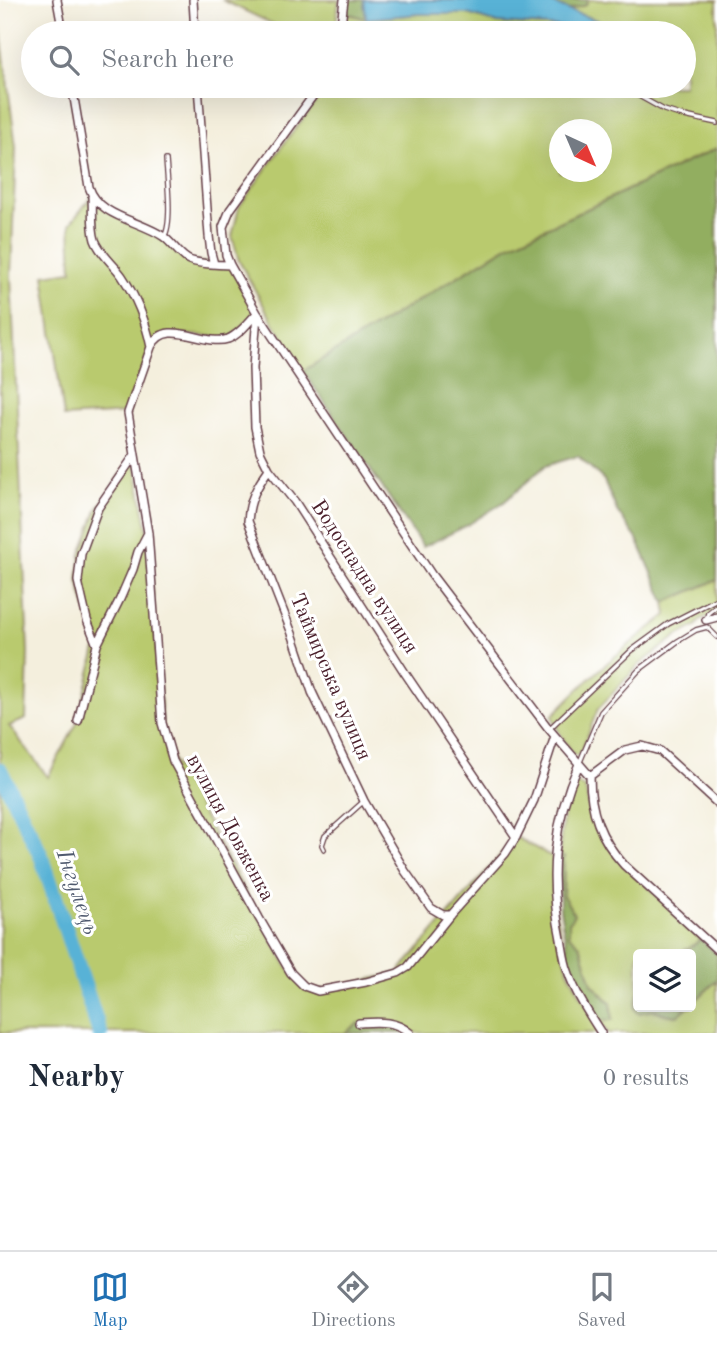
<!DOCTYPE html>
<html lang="en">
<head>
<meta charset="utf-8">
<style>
  :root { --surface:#fff; --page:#f2f2f3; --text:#1f2937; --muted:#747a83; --line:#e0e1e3; --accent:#1f6fb2 }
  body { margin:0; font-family:"Old Standard TT",serif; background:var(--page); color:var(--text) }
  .controls { position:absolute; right:21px; bottom:21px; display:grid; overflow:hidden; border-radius:7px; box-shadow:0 7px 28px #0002 }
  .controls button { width:63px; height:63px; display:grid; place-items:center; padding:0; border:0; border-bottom:2px solid var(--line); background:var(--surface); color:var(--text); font:35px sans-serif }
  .compass { position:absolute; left:549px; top:119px; width:63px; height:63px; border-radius:50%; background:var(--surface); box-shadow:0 7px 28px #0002; rotate:136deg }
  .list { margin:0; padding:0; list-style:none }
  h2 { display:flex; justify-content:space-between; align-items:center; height:91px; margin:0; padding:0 28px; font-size:30px }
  h2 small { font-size:23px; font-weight:400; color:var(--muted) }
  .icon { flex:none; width:38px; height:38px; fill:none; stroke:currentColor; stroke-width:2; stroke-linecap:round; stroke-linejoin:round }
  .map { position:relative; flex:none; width:717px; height:1033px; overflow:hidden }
  .search { position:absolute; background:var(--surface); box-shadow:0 7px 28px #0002; left:21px; right:21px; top:21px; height:77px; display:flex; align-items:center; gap:18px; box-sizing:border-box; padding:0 24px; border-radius:38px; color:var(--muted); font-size:26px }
  .sheet { height:217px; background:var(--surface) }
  nav { display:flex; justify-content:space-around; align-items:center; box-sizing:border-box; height:98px; border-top:2px solid var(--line); background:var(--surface); font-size:19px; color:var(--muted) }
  nav a { display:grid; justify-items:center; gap:4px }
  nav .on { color:var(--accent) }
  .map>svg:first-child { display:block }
  .green { fill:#b9ca6e; stroke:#82744c; stroke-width:2; fill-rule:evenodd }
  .forest { fill:#92ae61; stroke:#6e6646; stroke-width:2 }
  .water { fill:#58b2d6; stroke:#516880; stroke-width:2 }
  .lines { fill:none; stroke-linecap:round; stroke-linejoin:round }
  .river { stroke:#58b2d6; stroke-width:16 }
  .lane-casing { stroke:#643e46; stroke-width:6 }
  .street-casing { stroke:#643e46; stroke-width:10 }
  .lane { stroke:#fff; stroke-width:3.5 }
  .street { stroke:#fff; stroke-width:7 }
  .labels { text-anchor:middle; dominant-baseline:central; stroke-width:6; stroke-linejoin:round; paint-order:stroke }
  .street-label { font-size:21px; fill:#4a1f2b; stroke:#fff }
  .water-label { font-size:23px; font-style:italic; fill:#505a6f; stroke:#fff }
</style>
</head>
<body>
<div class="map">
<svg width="717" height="1033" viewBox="0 0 717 1033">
  <rect width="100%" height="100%" fill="#fff"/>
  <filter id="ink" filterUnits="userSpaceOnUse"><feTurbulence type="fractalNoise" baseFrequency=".0143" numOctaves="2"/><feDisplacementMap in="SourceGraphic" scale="14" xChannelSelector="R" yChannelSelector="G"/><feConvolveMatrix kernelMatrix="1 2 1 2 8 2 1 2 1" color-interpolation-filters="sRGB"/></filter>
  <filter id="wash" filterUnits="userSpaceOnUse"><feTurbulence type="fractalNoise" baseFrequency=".00686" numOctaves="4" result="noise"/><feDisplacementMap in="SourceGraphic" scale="28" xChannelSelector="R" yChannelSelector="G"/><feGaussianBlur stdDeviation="1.57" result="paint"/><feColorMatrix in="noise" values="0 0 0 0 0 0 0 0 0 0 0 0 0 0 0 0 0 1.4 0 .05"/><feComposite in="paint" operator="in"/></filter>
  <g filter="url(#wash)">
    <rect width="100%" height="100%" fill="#f4efdd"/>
    <path class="green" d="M222,0H339L335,33H292Z
      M588,0H717V148L508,246L303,371L266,310L239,261L232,236L239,207L285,142L328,86H684V33H608L618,28L568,10L586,5ZM560,130H602V172H560Z
      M347,13L366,19L419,14H468L497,23L564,27L603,33H347Z
      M0,26L16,147L11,276L28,652L26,719L9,726L48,777L78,721L97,645L78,581L81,554L98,508L134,456L148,533L162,723L173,761L291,973L304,986L318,991L398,973L516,837L554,858L555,911L568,971L601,1033H410L360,1023L345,1033H0Z
      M92,196L98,204L164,237L189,261L230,265L257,313L230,338L180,334L154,339L128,413L64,417L44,275L72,271L70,224Z
      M717,580V614L701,619L696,626L677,636L638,666L598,709L582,749L578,755H574L559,732L552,716C587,679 626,645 667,615L665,602Z
      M576,783L585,788L590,812L602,839L700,939C696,946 685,949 679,954H638V993L635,1008L638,1013L655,1010L665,1014L677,1016L688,1007H691V1005L717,980V1033H608L599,1020L612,1019L611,1003L592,984L580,945L569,936V923L574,914L563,896L564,857H559C562,831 561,804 576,783Z"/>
    <path class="forest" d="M348,0H364L366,19L347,13Z
      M546,0H588L586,5L568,10Z
      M717,148V580L665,602L637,539L617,511L604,480L578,456L545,466L504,502L466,526L423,547L303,371L508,246Z
      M559,857H564L563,896L574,914L569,923V935L580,945L592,984L611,1003L613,1020H599L590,1006L571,970L560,910Z
      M700,939L717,954V980L691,1005V954H679C685,949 696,946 700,939Z
      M638,993V1007H688L677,1016L665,1014L655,1010L638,1013L635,1008Z
      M380,1022L410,1033H345L359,1023Z"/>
    <path class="water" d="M364,0H546L568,10L619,28L608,33L591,32L564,27L497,23L468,14H419L366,19Z"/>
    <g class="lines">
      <path class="river" d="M0,770L42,858L100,1033"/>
    </g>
  </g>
  <g filter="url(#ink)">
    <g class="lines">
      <g class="lane-casing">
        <path id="lane" d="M621,86L664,110L680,115L717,123
          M164,237C173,224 167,177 166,160
          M706,620L708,613L717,606
          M549,729L631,651L668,624L717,599
          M579,764L601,712L639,670L678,641L696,630L707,627L717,637
          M324,849L322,845L325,836L364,801"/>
      </g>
      <g class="street-casing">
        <path id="street" d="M57,0L63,33
          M193,0L195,33
          M340,33L344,0
          M72,86L89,187C99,218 140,220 164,237C172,243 178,253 187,259C195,264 220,265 230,265
          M198,86L209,236L211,253L214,264
          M320,86L230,210L223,227L226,255L230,265L257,313L431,574L549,729L590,776
          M92,197C93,211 91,227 95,240C100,254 114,264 122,276C136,297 146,322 151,347
          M257,313C249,322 239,335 228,339C203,347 166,316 151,347L128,413L148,533L162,723L173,761L259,918L291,973L304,986L318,991L366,982L398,973L408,967L450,915L505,854L516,837L534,800L555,736
          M257,314L253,368L255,427L260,451L269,469L295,502L405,673L516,837
          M269,469C257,486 249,500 248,521L293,636L312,692L364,801L405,871L431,908L443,915H450
          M706,620L717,617
          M97,645L87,620L78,581L81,554L98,508L134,456
          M78,721L97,645L120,599L133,569L138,552L148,533
          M579,764C553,822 548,877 561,939C563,949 564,961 568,971C575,993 589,1014 601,1033
          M590,776C590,811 600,839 624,865L717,950
          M590,776L625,750L642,746L660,751L717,803
          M359,1023C378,1022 395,1020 410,1033"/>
      </g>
      <use href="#lane" class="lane"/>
      <use href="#street" class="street"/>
    </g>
  </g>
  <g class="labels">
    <g class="street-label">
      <text transform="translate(364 577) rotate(57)">Водоспадна вулиця</text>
      <text transform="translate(330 677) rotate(67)">Таймирська вулиця</text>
      <text transform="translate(230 828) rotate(62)">вулиця Довженка</text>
    </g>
    <g class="water-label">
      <text transform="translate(77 892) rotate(71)">Інгулець</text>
    </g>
  </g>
</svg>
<div class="controls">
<button><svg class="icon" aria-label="layers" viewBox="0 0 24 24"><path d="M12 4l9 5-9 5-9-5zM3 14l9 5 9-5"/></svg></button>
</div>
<svg class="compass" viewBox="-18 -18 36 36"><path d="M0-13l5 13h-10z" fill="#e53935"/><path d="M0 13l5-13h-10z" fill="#747a83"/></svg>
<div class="search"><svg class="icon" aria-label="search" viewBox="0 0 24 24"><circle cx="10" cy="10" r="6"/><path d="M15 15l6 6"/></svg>Search here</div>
</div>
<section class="sheet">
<h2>Nearby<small>0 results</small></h2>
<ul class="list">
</ul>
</section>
<nav>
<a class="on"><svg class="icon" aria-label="map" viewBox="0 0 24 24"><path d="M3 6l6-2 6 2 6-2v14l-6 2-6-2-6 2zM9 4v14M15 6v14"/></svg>Map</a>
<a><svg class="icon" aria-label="directions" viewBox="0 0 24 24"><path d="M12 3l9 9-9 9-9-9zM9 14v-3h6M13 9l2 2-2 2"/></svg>Directions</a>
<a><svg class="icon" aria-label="saved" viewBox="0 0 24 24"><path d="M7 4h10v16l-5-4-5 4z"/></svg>Saved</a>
</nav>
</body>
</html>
